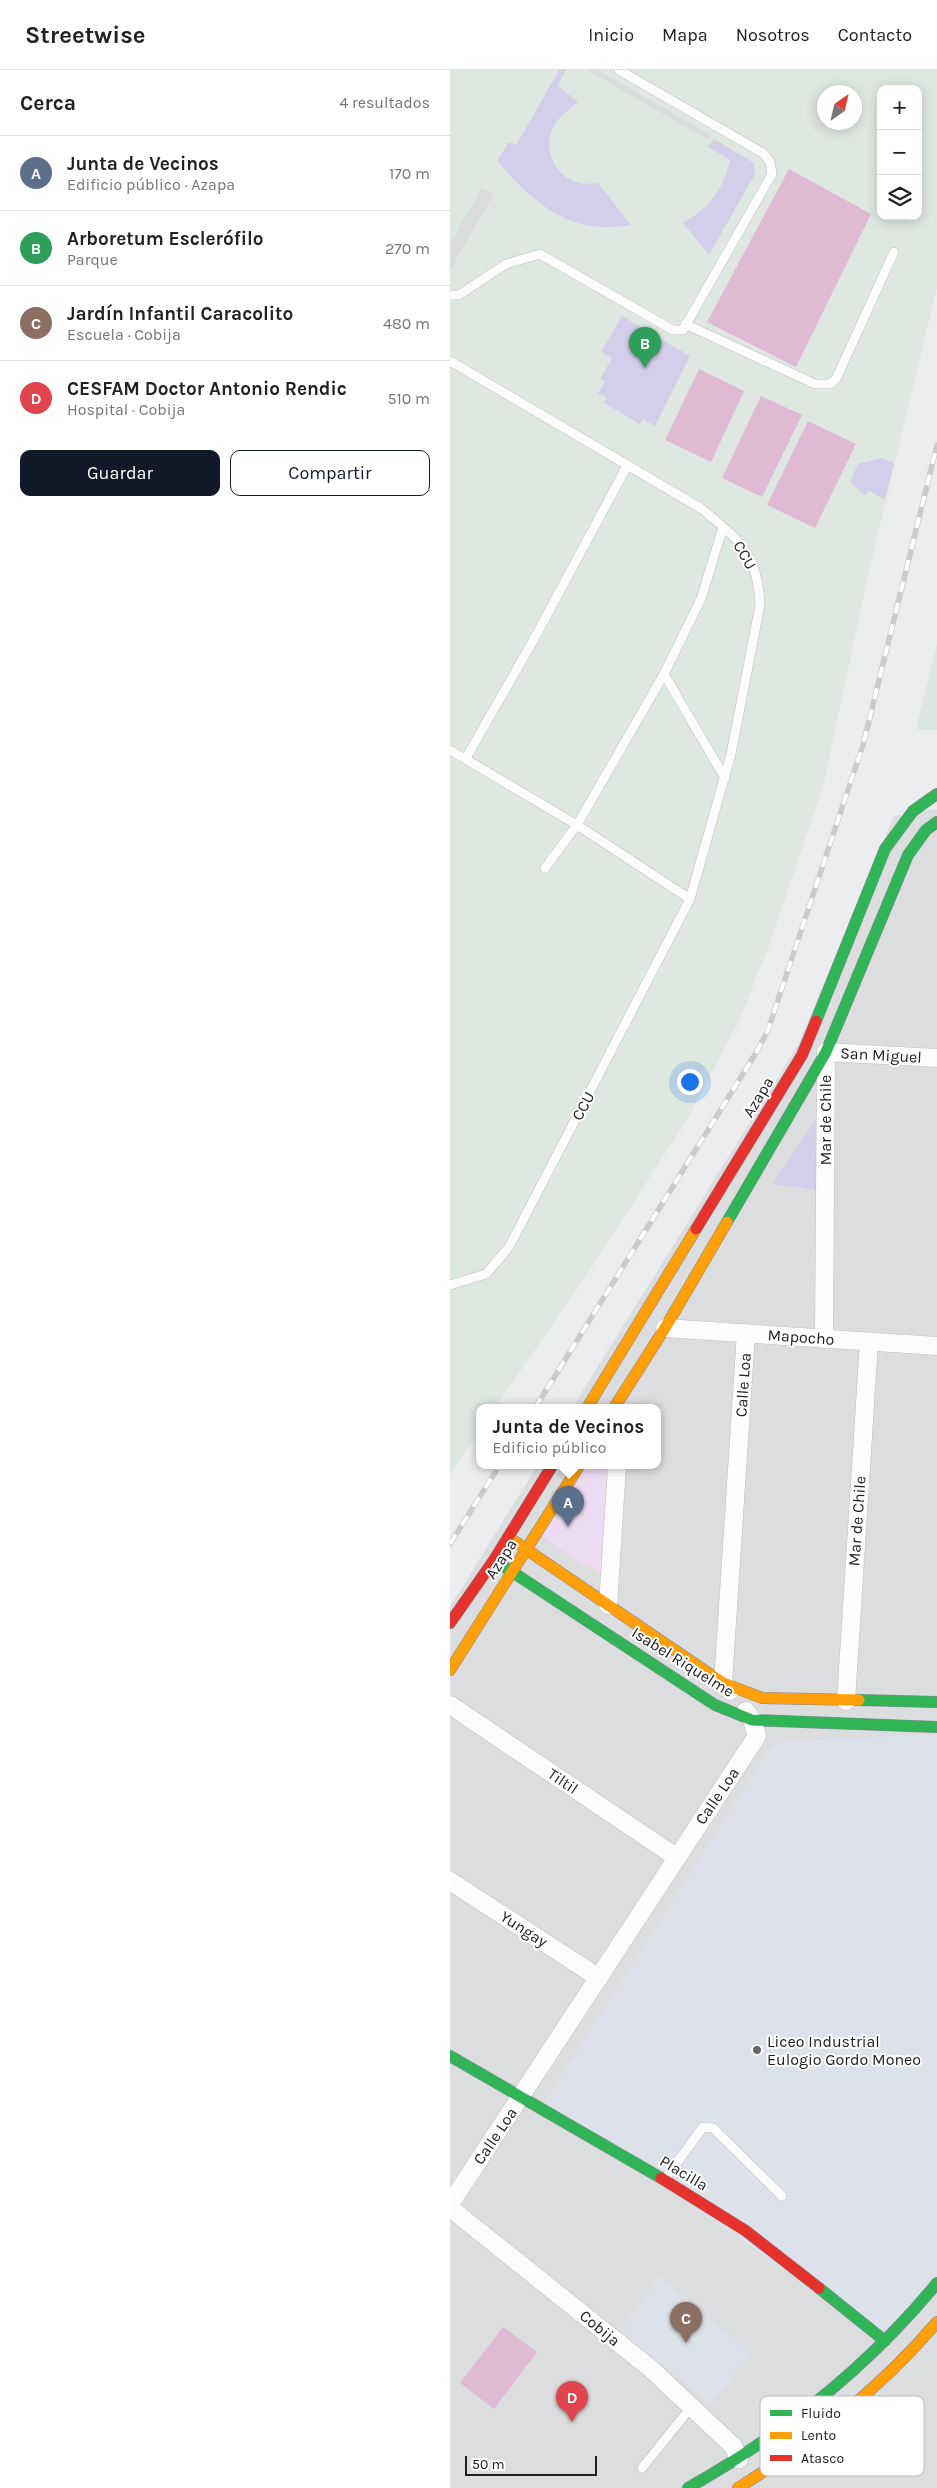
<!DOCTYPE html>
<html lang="es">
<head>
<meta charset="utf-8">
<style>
  :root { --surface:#fff; --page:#f2f2f2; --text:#222; --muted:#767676; --line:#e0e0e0; --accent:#111827 }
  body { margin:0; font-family:Karla,sans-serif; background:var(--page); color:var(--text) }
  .controls { position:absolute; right:15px; top:15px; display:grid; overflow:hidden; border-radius:10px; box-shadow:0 2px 12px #0003 }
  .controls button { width:45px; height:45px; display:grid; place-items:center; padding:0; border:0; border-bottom:1px solid var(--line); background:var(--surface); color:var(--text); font:25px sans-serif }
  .compass { position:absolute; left:367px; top:15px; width:45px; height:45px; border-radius:50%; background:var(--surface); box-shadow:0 2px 12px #0003; rotate:34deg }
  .scale { position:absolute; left:15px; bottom:12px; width:132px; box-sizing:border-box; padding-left:5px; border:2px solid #212121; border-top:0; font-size:14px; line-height:18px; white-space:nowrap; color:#212121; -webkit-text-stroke:4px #fff; paint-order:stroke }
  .you { position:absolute; left:239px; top:1011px; width:18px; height:18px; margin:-12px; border:4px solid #fff; border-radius:50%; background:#1a73e8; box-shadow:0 0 0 8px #1a73e833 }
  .badge { display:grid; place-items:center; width:32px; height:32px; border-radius:50%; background:var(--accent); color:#fff; font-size:16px; font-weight:700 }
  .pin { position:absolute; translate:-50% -41px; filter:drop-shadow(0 1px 2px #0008) }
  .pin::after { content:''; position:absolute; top:26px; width:18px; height:15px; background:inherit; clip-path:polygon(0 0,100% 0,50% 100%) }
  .popup { position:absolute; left:26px; top:1334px; width:185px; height:65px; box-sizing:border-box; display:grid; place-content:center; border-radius:10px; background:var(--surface); filter:drop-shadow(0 1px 4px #0005); font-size:16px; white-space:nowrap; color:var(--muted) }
  .popup b { font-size:19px; color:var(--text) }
  .popup::after { content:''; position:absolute; left:50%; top:100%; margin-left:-10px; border:10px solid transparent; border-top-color:var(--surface) }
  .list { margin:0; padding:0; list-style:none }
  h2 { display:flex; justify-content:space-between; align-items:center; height:65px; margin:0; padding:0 20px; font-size:21px }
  h2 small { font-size:16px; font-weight:400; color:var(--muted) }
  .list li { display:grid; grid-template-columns:32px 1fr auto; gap:15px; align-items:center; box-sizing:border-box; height:75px; padding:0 20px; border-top:1px solid var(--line) }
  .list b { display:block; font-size:19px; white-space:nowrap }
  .list p { margin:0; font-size:16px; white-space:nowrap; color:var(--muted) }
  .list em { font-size:16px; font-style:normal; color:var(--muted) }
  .actions { display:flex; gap:10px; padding:15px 20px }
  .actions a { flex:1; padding:11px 0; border:1px solid var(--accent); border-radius:10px; text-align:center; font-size:18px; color:var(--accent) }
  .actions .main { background:var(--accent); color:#fff }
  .icon { flex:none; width:28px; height:28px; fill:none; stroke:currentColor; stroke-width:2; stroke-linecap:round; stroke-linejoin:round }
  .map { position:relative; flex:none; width:487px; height:2418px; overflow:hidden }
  header { display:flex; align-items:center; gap:30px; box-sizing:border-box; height:70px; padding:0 25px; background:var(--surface); border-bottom:1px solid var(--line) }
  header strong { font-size:24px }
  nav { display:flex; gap:28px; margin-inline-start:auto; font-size:18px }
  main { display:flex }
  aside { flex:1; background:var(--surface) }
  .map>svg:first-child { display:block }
  .residential { fill:#dcddde }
  .commercial { fill:#dae6e4 }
  .industrial { fill:#dfe7e1; fill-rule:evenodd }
  .education { fill:#dde1e9 }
  .grass { fill:#d3ceea }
  .park { fill:#ecdbf2 }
  .pitch { fill:#e0bad5 }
  .parking { fill:#dbdcdd }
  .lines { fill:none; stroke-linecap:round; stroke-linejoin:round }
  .lane-casing { stroke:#bdbebf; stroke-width:10 }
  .street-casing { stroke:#bdbebf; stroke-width:19 }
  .fast-casing { stroke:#848898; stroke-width:12 }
  .slow-casing { stroke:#848898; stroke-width:12 }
  .jam-casing { stroke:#848898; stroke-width:12 }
  .lane { stroke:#fcfcfd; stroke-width:9 }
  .street { stroke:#fcfcfd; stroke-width:18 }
  .fast { stroke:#30b455; stroke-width:11 }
  .slow { stroke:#ff9f0a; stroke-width:11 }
  .jam { stroke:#e5322d; stroke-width:11 }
  .rail-casing { stroke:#cbcbcb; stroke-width:5.5 }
  .rail { stroke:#fff; stroke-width:4; stroke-dasharray:11; stroke-linecap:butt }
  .poi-dot { fill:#686869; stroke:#fff; stroke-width:2 }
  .labels { text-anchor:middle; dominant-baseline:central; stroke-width:4; stroke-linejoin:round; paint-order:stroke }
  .street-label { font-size:16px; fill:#212121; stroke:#fff }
  .poi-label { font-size:16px; fill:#212121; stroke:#fff; text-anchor:start }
  .key { fill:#fff; stroke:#bcbcbc; stroke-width:1 }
  .key-label { font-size:14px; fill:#212121 }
</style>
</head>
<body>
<header>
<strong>Streetwise</strong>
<nav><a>Inicio</a><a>Mapa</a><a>Nosotros</a><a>Contacto</a></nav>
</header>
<main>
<aside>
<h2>Cerca<small>4 resultados</small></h2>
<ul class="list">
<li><span class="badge" style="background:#5c6f8a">A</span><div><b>Junta de Vecinos</b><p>Edificio público · Azapa</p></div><em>170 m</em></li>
<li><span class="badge" style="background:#2e9e5b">B</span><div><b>Arboretum Esclerófilo</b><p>Parque</p></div><em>270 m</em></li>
<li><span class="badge" style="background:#8d6e63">C</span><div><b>Jardín Infantil Caracolito</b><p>Escuela · Cobija</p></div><em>480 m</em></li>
<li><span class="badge" style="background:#e0444e">D</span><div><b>CESFAM Doctor Antonio Rendic</b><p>Hospital · Cobija</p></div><em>510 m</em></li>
</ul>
<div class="actions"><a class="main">Guardar</a><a>Compartir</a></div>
</aside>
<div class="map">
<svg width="487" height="2418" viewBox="0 0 487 2418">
  <rect width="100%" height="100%" fill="#ebedef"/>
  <path class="residential" d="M487,739V2418H0V1537L87,1396H207V1338H122L348,975L444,746Z"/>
  <path class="commercial" d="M487,574V660L466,659Z"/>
  <path class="industrial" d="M0,0H487V217L419,501L373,717L321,870L289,951L236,1051L143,1195L45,1338H29V1362L0,1404ZM431,19H468V146H431ZM374,22H404V52H374Z"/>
  <path class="education" d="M487,1664V2209L433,2267L93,2034L321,1676L333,1672Z
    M210,2206L302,2284L260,2333L169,2261Z"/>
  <path class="grass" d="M109,0H116L108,16L128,32C120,39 111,45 105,54C93,73 101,100 121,110C130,115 139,114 148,113L181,155C120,166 85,134 47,91L58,73L67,74Z
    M264,69L304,93L305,104L259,185L233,153C260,137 273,120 280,90L258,77Z
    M172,246L240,286L205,356L193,349L190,354L154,333L157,328L148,323L155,312L150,309L162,288L151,282Z
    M431,388L444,393L435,430L420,421L414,425L400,412L408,394Z
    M367,1048L366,1120L322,1114Z"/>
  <path class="park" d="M136,1396H161L159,1506L123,1488L91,1465Z"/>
  <path class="pitch" d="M339,99L421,144L346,297L257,252Z
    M249,299L294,321L261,392L215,370Z
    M311,326L352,345L312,427L272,408Z
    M358,351L406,374L365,458L317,435Z
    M53,2257L87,2282L44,2339L10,2313Z"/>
  <path class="parking" d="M137,0H148L261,65L258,70Z
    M32,118L44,124L0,200V173Z"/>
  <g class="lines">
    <g class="lane-casing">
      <path id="lane" d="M0,225H9L56,194L90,184L223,260H233L322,104L320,92L313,83L169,0
        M235,254L365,314H380L386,309L444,182
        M0,291L252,439C289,470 308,484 310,535L281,684L240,829L59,1177L36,1204L0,1215
        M214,604L275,708
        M0,680L127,755L240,829
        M16,688L83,571L177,396
        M95,798L127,755L214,604L251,529L273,457
        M215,2109L253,2057L263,2058L332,2126
        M192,2398L242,2336"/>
    </g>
    <g class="street-casing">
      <path id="street" d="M215,1258L487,1276
        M374,1269L376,982L487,988
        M158,1535L167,1396
        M280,1621L273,1613L296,1263
        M396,1631L419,1272
        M0,1635L226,1787
        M0,1811L149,1908
        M0,2134L307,1666L302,1650L296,1641
        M0,2138L200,2298L283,2376L289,2389"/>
    </g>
    <g class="fast-casing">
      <path id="fast" d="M366,951L435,779L463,741L487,724
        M277,1152L376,982L458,785L476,760L487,752
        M44,1490L265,1635L302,1650L487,1657
        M409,1630L487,1632
        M0,1986L211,2108
        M369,2218L435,2271
        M238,2418C334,2364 417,2298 487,2213"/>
    </g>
    <g class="slow-casing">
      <path id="slow" d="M137,1338L246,1159
        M164,1338L215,1258L277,1152
        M58,1467L273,1613L312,1628L409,1630
        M0,1600L129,1396
        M288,2418C363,2371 430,2319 487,2252"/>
    </g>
    <g class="jam-casing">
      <path id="jam" d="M246,1159L352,985L366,951
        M0,1553L44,1490L102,1396
        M211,2108L296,2161L369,2218"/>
    </g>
    <use href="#lane" class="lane"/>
    <use href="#street" class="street"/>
    <use href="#fast" class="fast"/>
    <use href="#slow" class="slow"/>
    <use href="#jam" class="jam"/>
    <g class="rail-casing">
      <path id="rail" d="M85,1338L306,983L318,960L413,675L487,375
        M0,1474L49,1396"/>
    </g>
    <use href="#rail" class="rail"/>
  </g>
  <circle class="poi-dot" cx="307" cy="1980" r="5"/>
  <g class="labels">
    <g class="street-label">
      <text transform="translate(295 485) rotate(60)">CCU</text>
      <text transform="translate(431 985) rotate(3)">San Miguel</text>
      <text transform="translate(308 1027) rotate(-59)">Azapa</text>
      <text transform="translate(133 1036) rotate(-62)">CCU</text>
      <text transform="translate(375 1050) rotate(-90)">Mar de Chile</text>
      <text transform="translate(351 1267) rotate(4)">Mapocho</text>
      <text transform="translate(293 1315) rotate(-86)">Calle Loa</text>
      <text transform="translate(407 1451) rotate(-86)">Mar de Chile</text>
      <text transform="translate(51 1489) rotate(-57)">Azapa</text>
      <text transform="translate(233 1592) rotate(32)">Isabel Riquelme</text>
      <text transform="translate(113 1711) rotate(34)">Tiltil</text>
      <text transform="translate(267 1726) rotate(-56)">Calle Loa</text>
      <text transform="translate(74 1859) rotate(33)">Yungay</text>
      <text transform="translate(45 2066) rotate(-56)">Calle Loa</text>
      <text transform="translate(234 2103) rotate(31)">Placilla</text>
      <text transform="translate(150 2258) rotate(39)">Cobija</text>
    </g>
    <g class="poi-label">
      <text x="317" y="1971">Liceo Industrial<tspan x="317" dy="18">Eulogio Gordo Moneo</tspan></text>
    </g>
  </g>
  <rect x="310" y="2326" width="164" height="80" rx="8" class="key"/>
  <rect x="320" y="2340" width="22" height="6" fill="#30b455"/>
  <rect x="320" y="2362" width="22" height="7" fill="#ff9f0a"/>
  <rect x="320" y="2385" width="22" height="6" fill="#e5322d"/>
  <g class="key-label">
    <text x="351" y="2348">Fluido</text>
    <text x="351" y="2370">Lento</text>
    <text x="351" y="2393">Atasco</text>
  </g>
</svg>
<div class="controls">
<button>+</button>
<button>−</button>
<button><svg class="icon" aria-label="layers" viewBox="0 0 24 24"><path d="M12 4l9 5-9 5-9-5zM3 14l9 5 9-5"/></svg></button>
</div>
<svg class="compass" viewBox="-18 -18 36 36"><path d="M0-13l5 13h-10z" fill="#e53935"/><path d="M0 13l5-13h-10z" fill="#767676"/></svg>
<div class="scale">50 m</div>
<div class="you"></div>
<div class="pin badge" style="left:118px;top:1457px;background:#5c6f8a">A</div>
<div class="popup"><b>Junta de Vecinos</b>Edificio público</div>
<div class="pin badge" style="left:195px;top:298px;background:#2e9e5b">B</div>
<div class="pin badge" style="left:236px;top:2273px;background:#8d6e63">C</div>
<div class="pin badge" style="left:122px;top:2352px;background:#e0444e">D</div>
</div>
</main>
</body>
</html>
